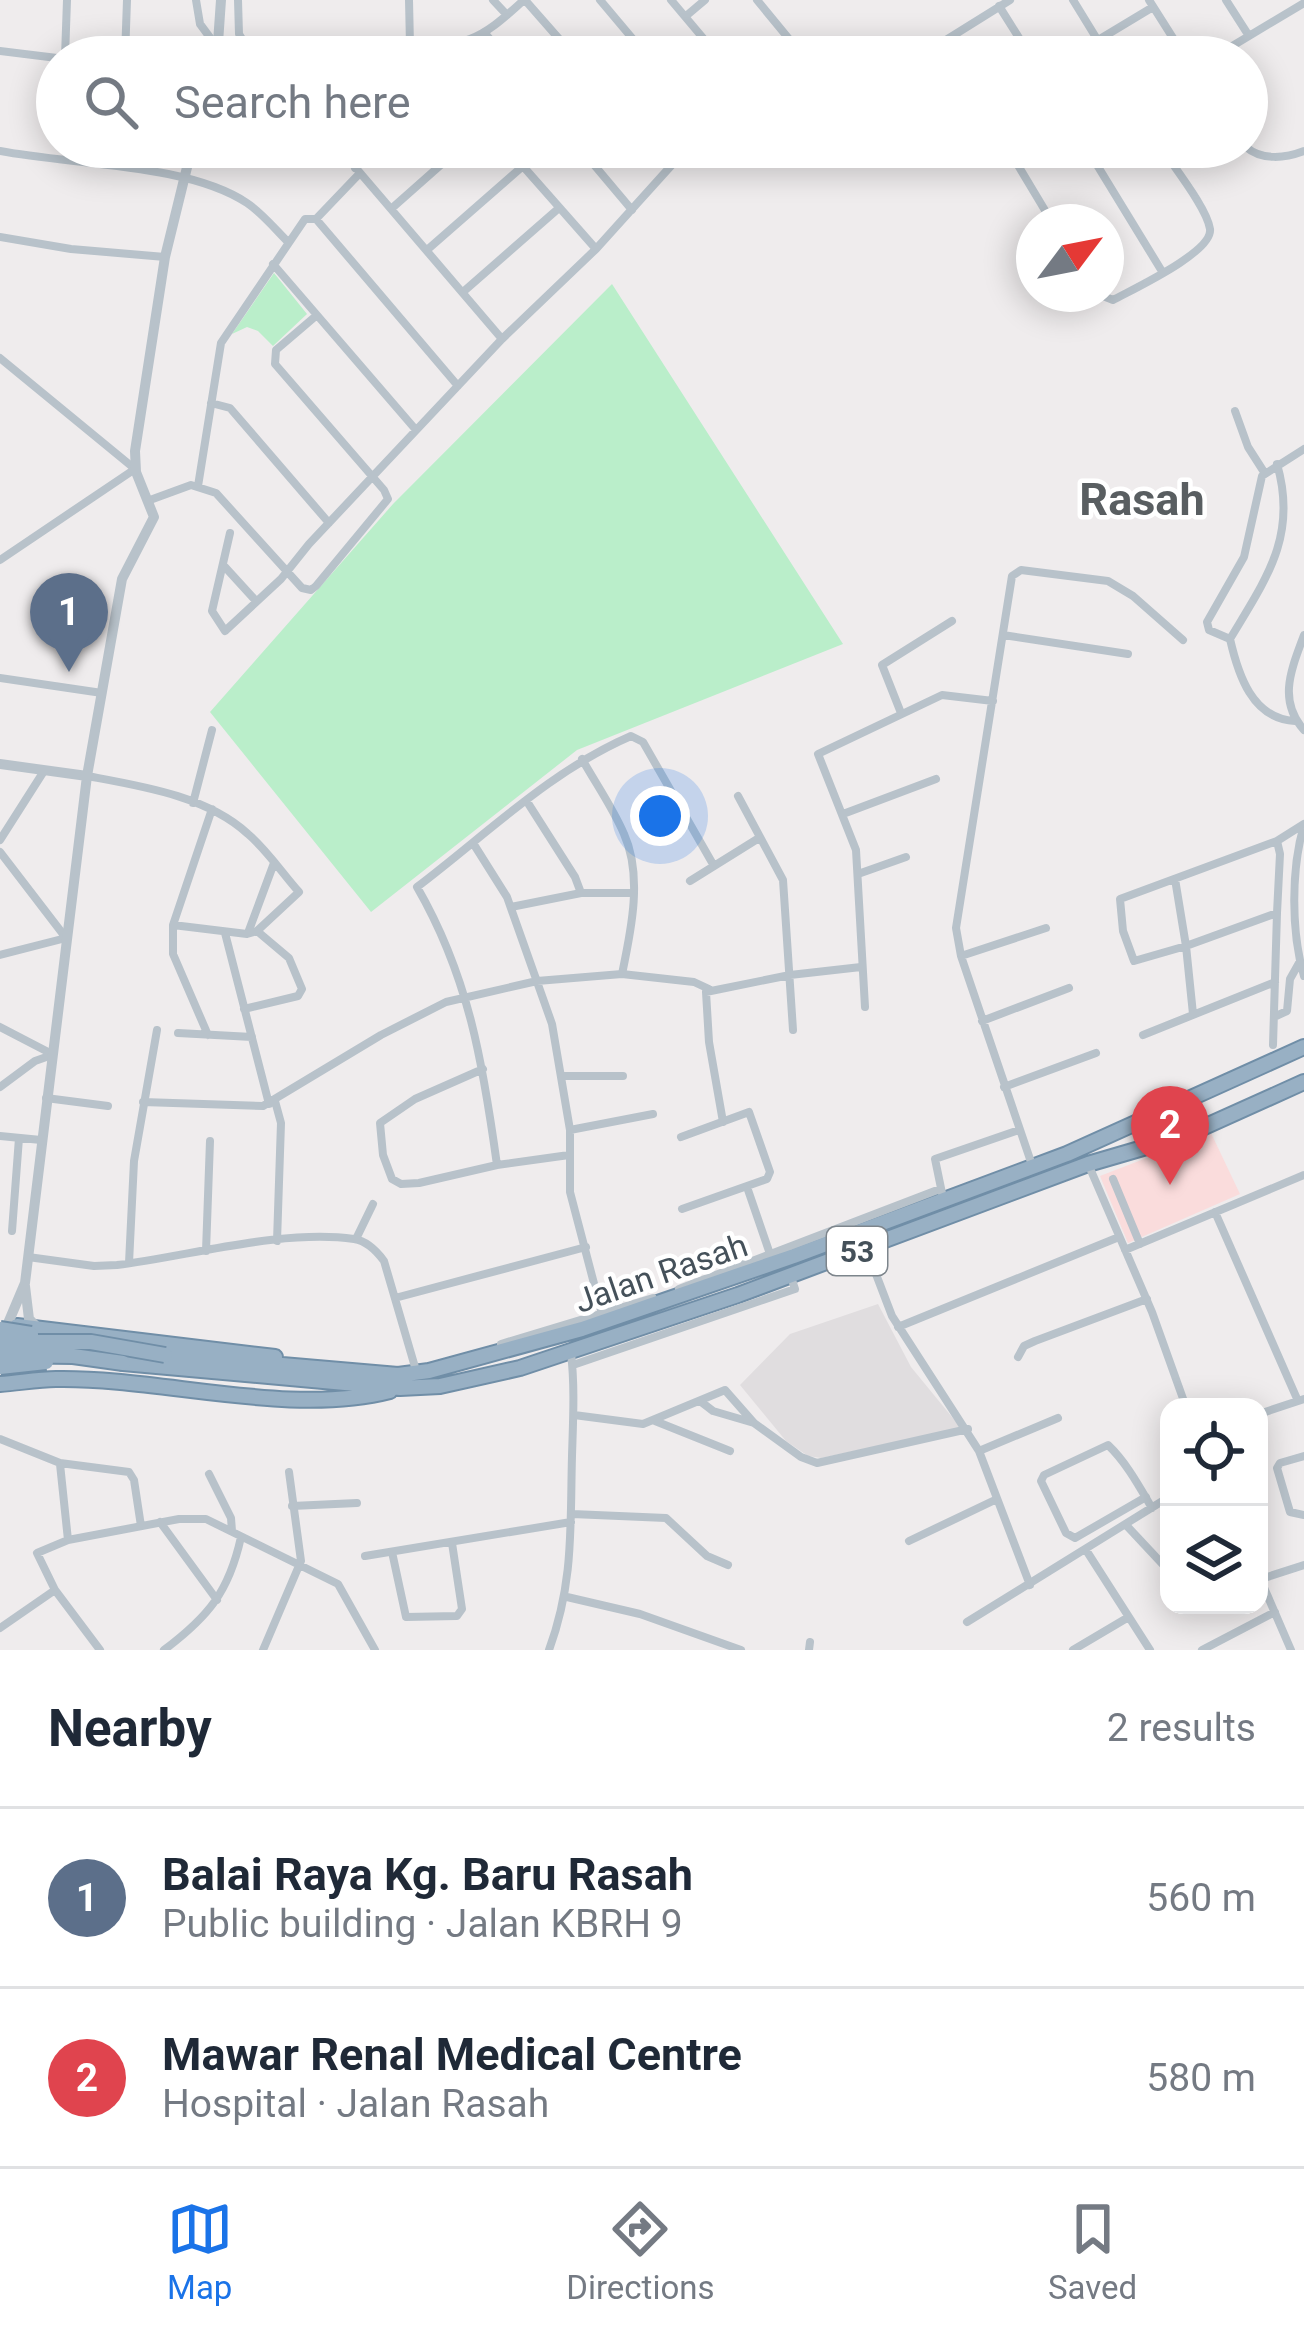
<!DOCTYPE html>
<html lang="en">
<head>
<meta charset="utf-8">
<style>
  :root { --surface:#fff; --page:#f6f6f7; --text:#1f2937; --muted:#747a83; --line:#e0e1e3; --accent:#1a73e8 }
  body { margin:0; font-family:Roboto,sans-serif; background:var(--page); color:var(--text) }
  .controls { position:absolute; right:36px; bottom:36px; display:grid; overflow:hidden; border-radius:24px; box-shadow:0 6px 30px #0003 }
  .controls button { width:108px; height:108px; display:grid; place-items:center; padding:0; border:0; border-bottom:3px solid var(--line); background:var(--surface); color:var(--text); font:60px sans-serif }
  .compass { position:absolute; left:1016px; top:204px; width:108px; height:108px; border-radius:50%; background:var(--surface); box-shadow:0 6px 30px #0003; rotate:58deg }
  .you { position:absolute; left:660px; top:816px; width:42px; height:42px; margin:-30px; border:9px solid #fff; border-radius:50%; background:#1a73e8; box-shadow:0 0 0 18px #1a73e833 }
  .badge { display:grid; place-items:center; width:78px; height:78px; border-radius:50%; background:var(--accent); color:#fff; font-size:39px; font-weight:700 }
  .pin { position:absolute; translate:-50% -99px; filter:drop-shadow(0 3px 6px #0008) }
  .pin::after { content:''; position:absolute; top:63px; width:42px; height:36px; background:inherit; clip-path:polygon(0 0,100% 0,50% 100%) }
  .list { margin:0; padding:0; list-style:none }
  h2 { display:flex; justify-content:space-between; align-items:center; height:156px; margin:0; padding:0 48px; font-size:51px }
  h2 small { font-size:39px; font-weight:400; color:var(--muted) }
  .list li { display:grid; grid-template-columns:78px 1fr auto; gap:36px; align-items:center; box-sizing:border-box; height:180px; padding:0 48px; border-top:3px solid var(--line) }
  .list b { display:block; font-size:45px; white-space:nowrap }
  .list p { margin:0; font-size:39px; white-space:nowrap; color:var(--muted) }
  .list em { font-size:39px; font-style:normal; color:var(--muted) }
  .icon { flex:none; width:66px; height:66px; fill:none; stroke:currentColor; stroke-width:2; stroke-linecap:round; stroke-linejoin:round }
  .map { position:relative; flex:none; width:1304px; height:1650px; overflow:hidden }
  .search { position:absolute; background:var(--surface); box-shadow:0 6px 30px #0003; left:36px; right:36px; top:36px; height:132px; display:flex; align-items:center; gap:30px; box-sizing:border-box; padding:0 42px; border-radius:66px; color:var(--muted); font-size:45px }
  .sheet { height:516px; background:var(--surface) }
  nav { display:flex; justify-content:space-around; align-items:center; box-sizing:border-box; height:168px; border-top:3px solid var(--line); background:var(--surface); font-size:33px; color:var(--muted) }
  nav a { display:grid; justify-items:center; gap:6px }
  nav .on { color:var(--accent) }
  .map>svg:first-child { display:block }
  .education { fill:#e0dddf }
  .medical { fill:#fadcdc }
  .green { fill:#baeeca }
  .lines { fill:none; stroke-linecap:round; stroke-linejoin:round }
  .trunk-casing { stroke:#708ea7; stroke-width:18 }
  .minor { stroke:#b8c2ca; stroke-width:8 }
  .tertiary { stroke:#b8c2ca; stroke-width:10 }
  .trunk { stroke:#98b0c4; stroke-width:14 }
  .trunk-bridge-casing { stroke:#708ea7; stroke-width:18; stroke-linecap:butt }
  .trunk-bridge { stroke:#98b0c4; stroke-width:14 }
  .labels { text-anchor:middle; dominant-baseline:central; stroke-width:9; stroke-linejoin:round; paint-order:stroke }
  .shield { fill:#fff; stroke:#7d858c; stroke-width:3 }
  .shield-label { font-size:30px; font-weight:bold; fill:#45515a }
  .street-label { font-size:33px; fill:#45515a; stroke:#fff }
  .district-label { font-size:45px; font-weight:bold; fill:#595e61; stroke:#fff }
</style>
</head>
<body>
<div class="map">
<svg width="1304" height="1650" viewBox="0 0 1304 1650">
  <rect width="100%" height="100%" fill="#efeced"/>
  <path class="education" d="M878,1304L911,1367L961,1428L821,1458L808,1456L786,1441L740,1385L790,1334Z"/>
  <path class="medical" d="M1211,1133L1240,1194L1128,1243L1100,1176Z"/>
  <path class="green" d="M274,273L307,314L273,346L258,331L247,327L232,334Z
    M612,284L843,644L577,750L371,912L210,712L393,504Z"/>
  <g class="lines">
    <g class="trunk-casing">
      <path id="trunk" d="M17,1326L275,1357
        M165,1355L398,1375L429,1371L582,1329L794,1256L1067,1154L1304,1047
        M123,1363L400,1388L440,1386L520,1368L738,1295L1088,1164L1184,1136L1304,1082
        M0,1384C18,1383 37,1379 56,1379C159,1377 289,1417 390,1391"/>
    </g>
    <path class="minor" d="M196,0L200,24L217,47
      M238,0L239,34L244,42C278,50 440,51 470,39C491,31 508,14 524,0
      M409,0L410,45
      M493,0L507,15
      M525,0L575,57
      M600,0L648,57
      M671,0L719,57
      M757,0L794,45L797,57
      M1073,0L1108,57
      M1149,0L1185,57
      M1226,0L1249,36
      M999,6L1031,57
      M686,16L705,0
      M484,32L505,57
      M0,51L57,58
      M125,53L152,57
      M65,57L67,0
      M125,57L127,0
      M953,57L946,40L1010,0
      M1070,57L1153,7
      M1214,57L1304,3
      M338,147L502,339
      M506,147L596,249
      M579,147L632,210
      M653,147L670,167
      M1007,147L1052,222
      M1086,147L1163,273
      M1246,147C1262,161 1286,158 1304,151
      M0,151C71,165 187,163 247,203C262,213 275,229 288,242
      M355,168L379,147
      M391,209L461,147
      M316,219L458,386
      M0,237L71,249L165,257
      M427,250L523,166
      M273,264L416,430
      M463,292L559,208
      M1098,294L1113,300C1133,289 1213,252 1210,229C1207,208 1173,166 1161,147
      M0,358L135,469L0,560
      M211,403L230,408L329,523
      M1235,411L1248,447L1264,472
      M1277,464C1298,536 1266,579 1230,639C1238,674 1252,719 1295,721
      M198,486L221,343L305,219H316L360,173
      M150,500L191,485L216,493L302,588L311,590L316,586L388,499L384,490L275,364L276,350L317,315
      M230,533L212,611L225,631L281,579L309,544L502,339L596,249L688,147
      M225,567L256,601
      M1003,635L1128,654
      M1304,635C1292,668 1277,700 1304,730
      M1230,639L1209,630L1207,622L1244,557L1262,476L1304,449
      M0,678L102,693
      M901,713L882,665L952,621
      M582,759C596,784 613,808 624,834C643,876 631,931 622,974
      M87,776C141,786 207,796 248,834C267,850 282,873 299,892L257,931L247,934L173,925
      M738,796L783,880L793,1030
      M526,800L575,877L581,893
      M193,803L212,730
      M843,814L936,779
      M1304,825C1291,869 1291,932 1304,976
      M0,840L44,771
      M473,843L507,897L552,1024L570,1130V1192L602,1314
      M0,852L66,938L0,955
      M858,874L906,857
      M1175,879L1186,946L1277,913L1280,854L1277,841
      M690,881L759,838
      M511,907L581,893H632
      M225,933L269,1104
      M248,933L274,863
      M961,956L1046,928
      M865,1007L856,850L818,754L942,695L993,701
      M244,1009L298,996L302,989L289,958L257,931
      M1193,1014L1186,946L1134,961L1123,931L1120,899L1277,841L1304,824
      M1274,1017L1287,1011L1290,979L1299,963
      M982,1021L1069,988
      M0,1027L52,1054
      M178,1033L252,1037
      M208,1035L173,954V925L212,809
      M1143,1035L1275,982
      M1273,1045L1277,913
      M483,1069L415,1099L380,1123L383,1155L392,1179L401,1184L419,1183L497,1165L569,1155
      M563,1076H623
      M0,1087L35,1061L52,1055
      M1004,1087L1096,1053
      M46,1098L108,1106
      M275,1101L281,1123L277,1241
      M143,1102L263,1106L381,1035L446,1002L537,981L622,974L694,982L709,989
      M723,1122L709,1042L706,992L790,975L861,967
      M570,1130L653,1114
      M0,1136L41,1140
      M681,1137L749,1112L770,1172L767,1179L682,1209
      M497,1165C483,1064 469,977 417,887C487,834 550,771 631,736L643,742L714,866
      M1032,1165L961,956L956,928L1012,576L1021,570L1108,581L1133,596L1183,640
      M1089,1166L1152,1312L1186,1407
      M1113,1179L1140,1244
      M747,1187L770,1254
      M942,1193L935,1159L1019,1130
      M1215,1212L1298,1401
      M12,1231L19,1138
      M356,1239L373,1204
      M866,1248L892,1316L979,1451L1030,1585
      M1125,1250L1304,1175
      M206,1251L210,1141
      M28,1257L94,1266L117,1265C189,1256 282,1229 354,1239C367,1241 376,1250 384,1261L415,1367
      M129,1263L134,1161L157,1030
      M679,1289L940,1189
      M395,1298L586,1247
      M898,1327L1119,1237
      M501,1344L653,1298
      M1018,1357L1024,1346L1035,1341L1147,1299
      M573,1365L795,1289L791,1277
      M1259,1414L1304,1399
      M574,1415L643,1424L725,1390L754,1423L713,1411L700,1401
      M655,1421L730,1451
      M754,1423L801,1457L817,1463L968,1429
      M0,1439L60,1463L129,1472L134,1480L141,1526
      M979,1451L1058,1418
      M1304,1456L1280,1463L1277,1468L1290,1512L1304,1515
      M60,1464L68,1540
      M209,1474L231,1518L232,1531
      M1146,1497L1075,1538L1066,1533L1041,1481L1044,1475L1108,1445C1126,1462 1139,1486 1152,1508
      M292,1506L357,1503
      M572,1514L666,1518L707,1556L728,1565
      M160,1522L217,1600
      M1126,1525L1169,1571
      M909,1541L997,1499
      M1086,1550L1150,1650
      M392,1552L406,1617L457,1616L462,1609L452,1543
      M365,1556L571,1522
      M1259,1576L1291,1650
      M1261,1579L1304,1565
      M567,1597L640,1614L741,1650
      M967,1622L1169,1497
      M0,1628L55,1590
      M100,1650L55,1590L37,1553L68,1540L179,1519H206L338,1584L375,1650
      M164,1650C208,1617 229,1592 241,1537
      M263,1650L301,1561L289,1472
      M549,1650C574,1582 570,1527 572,1456C573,1421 575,1387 571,1353
      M809,1650L810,1642
      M1073,1650L1127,1618
      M1202,1650L1275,1612"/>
    <path class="tertiary" d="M217,57L221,0
      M0,764L87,776
      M25,1286L29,1319L39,1329
      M6,1328L25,1283L87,776L122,579L154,517L136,472L135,451L165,257L192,147"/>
    <use href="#trunk" class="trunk"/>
    <g class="trunk-bridge-casing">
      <path id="trunk-bridge" d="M0,1329L31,1334
        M0,1342H91L165,1355
        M0,1355L73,1356L123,1363
        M0,1367L46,1362"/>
    </g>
    <use href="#trunk-bridge" class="trunk-bridge"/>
  </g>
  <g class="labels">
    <rect class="shield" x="827" y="1227" width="60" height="48" rx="9"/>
    <g class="shield-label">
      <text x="857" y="1251">53</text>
    </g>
    <g class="street-label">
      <text transform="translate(661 1273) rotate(-19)">Jalan Rasah</text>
    </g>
    <g class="district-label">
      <text x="1142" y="499">Rasah</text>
    </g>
  </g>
</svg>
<div class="controls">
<button><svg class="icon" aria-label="locate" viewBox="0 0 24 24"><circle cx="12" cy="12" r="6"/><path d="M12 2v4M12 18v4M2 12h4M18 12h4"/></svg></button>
<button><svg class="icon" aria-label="layers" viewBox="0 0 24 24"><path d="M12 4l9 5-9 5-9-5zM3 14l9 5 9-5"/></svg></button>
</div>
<svg class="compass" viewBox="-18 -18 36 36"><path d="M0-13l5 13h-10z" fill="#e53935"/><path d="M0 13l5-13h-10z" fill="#747a83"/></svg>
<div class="you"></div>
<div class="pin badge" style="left:69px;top:672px;background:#5c6f8a">1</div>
<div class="pin badge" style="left:1170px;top:1185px;background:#e0444e">2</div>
<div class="search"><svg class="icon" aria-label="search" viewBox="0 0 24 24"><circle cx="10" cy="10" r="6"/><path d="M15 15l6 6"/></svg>Search here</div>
</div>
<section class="sheet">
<h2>Nearby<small>2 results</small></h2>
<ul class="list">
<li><span class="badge" style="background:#5c6f8a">1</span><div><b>Balai Raya Kg. Baru Rasah</b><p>Public building · Jalan KBRH 9</p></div><em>560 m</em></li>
<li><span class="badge" style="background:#e0444e">2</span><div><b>Mawar Renal Medical Centre</b><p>Hospital · Jalan Rasah</p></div><em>580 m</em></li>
</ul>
</section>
<nav>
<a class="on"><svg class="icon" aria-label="map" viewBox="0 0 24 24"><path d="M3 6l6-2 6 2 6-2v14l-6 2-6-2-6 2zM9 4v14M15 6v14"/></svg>Map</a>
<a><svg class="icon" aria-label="directions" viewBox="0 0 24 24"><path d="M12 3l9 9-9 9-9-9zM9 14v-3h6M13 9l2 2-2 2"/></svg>Directions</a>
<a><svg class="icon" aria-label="saved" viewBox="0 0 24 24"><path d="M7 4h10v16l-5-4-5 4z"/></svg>Saved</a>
</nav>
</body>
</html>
